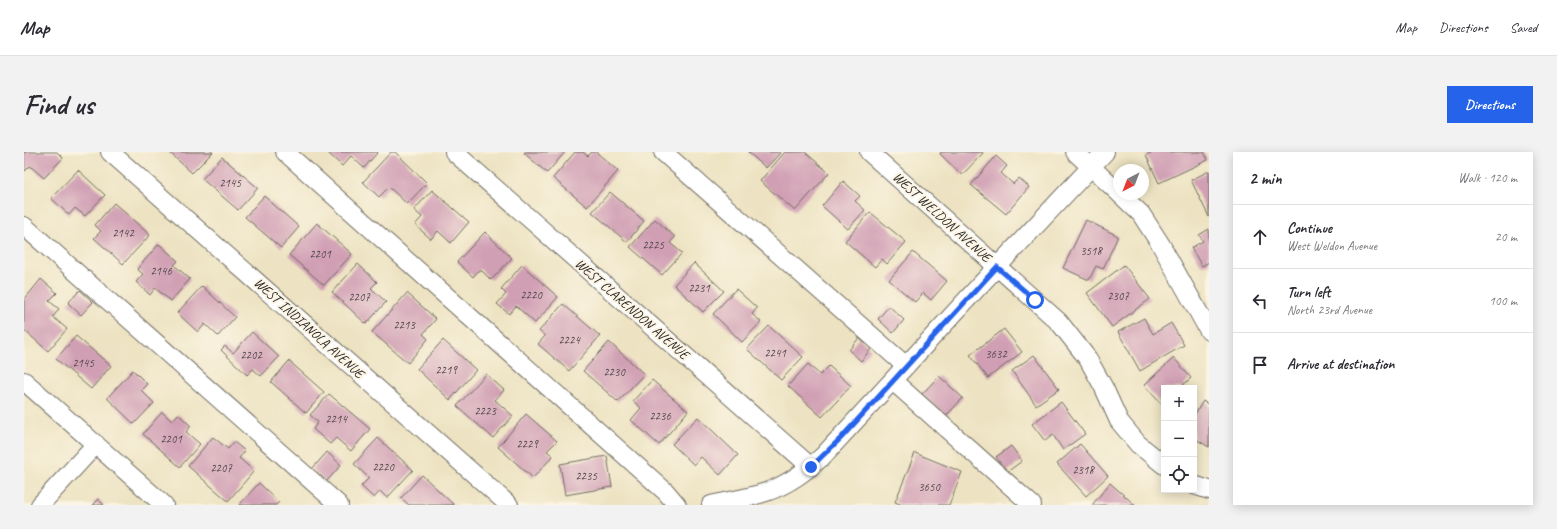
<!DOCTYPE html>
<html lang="en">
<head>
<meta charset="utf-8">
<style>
  :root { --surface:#fff; --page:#f2f2f3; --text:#2b2b33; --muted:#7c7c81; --line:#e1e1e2; --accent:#2563eb }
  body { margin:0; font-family:Caveat,sans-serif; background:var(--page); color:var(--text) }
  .controls { position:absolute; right:12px; bottom:12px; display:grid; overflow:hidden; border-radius:0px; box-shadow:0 2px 10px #0003 }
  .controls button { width:36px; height:36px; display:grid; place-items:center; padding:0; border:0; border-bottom:1px solid var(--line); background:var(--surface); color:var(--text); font:20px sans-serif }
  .compass { position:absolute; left:1089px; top:12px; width:36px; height:36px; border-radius:50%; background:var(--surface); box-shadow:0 2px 10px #0003; rotate:222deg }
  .stop { position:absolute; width:12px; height:12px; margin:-9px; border:3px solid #2563eb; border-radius:50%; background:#fff }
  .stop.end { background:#2563eb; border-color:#fff; box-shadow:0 1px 4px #0008 }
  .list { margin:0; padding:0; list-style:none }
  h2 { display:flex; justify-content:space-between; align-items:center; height:52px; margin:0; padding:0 16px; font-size:17px }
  h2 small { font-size:13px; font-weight:400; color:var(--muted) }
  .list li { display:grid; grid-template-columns:26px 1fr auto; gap:12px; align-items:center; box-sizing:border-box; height:64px; padding:0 16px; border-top:1px solid var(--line) }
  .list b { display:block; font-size:15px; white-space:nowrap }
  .list p { margin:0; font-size:13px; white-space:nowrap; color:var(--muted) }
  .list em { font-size:13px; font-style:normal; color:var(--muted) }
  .icon { flex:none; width:22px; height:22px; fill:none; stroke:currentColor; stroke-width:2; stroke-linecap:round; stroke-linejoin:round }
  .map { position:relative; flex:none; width:1185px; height:353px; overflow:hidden; border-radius:0px }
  header { display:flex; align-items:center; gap:24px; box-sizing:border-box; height:56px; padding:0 20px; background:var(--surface); border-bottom:1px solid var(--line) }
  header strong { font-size:19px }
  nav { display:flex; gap:22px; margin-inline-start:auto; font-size:14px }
  .intro { display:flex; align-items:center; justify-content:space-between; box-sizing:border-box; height:96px; padding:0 24px }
  h1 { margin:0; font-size:28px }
  .button { padding:10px 18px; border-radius:0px; background:var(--accent); color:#fff; font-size:14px; font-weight:700 }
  main { display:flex; gap:24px; padding:0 24px }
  aside { flex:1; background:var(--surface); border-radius:0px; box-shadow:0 2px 10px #0003 }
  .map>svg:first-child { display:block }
  .building { fill:#d09fb4 }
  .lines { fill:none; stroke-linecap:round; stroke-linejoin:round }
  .minor-casing { stroke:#6f6b60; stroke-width:20 }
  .minor { stroke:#fff; stroke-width:18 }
  .route { stroke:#2563eb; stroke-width:5 }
  .labels { text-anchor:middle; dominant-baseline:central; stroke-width:4; stroke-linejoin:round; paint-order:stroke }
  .number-label { font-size:12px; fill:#54484d }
  .street-label { font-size:14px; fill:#2b2b2b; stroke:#fcf5e5 }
</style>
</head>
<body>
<header>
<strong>Map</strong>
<nav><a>Map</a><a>Directions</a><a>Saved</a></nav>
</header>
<div class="intro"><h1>Find us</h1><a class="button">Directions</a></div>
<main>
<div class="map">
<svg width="1185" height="353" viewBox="0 0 1185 353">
  <rect width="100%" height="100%" fill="#fcf5e5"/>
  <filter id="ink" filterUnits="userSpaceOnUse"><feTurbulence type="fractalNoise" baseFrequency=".025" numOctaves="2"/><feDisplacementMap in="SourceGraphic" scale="8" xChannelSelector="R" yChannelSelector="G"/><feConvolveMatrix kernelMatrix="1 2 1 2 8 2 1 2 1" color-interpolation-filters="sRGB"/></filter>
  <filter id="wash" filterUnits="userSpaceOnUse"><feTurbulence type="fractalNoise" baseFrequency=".012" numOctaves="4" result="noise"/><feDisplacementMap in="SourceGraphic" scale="16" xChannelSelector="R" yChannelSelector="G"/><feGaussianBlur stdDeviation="0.9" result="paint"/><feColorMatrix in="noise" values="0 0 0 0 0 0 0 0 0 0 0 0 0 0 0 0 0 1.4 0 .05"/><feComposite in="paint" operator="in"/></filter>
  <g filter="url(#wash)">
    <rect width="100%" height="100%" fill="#ede3c2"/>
    <g id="blocks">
      <path class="building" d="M0,0H33L39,6L20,26L6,14L1,19L0,18Z
        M145,0H189L168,21Z
        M303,0H354L340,16L327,4L318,14Z
        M367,0H371L403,31L383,52L365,35L355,45L339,30Z
        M501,0H541L523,21L500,1Z
        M551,0H559L564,4L568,0H572L594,19L563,55L529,26Z
        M724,0H757L742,16Z
        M761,0H781L805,21L771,59L736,29Z
        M917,0H958L959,1L938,23L916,2Z
        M1129,0H1180L1184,8L1135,31L1122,3Z
        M972,4L983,14L977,21L989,32L995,26L1005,35L982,62L947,33Z
        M198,5L234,36L214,58L178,27Z
        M54,18L81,43L61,64L51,56L45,63L27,46Z
        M1185,19V65L1167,28Z
        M819,29L836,44L831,49L841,58L824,77L798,54Z
        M408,38L445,70L427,91L414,79L407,87L391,73L398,65L390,58Z
        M586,40L620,69L603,90L568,60Z
        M240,44L275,75L257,96L221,65Z
        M90,51L126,83L99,112L70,86L77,79L71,73Z
        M846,60L882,90L863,112L858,107L851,115L821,89Z
        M631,67L651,85L646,91L658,101L638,123L606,95Z
        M1062,68L1094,84L1079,117L1072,114L1065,128L1039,116Z
        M293,71L328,102L300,133L265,103Z
        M1185,77V110L1178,114L1167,96L1179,89L1175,83Z
        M461,80L488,106L467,128L456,117L449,125L433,110Z
        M135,92L154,109L150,113L166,127L147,149L131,136L126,143L112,130L119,122L113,117Z
        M889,100L923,129L907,148L899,141L891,150L865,128Z
        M670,111L700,139L679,160L650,133Z
        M334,112L353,130L347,136L362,150L342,172L308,140Z
        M498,113L534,145L511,171L492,154L485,162L473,152L482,142L477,137Z
        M1100,113L1126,147L1088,175L1063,141Z
        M17,127L33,141L25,149L35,157L29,165L43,177L24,199L0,178V148Z
        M178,134L211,165L194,184L181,172L174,180L153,161Z
        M712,137L733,156L728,162L737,170L718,190L689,162Z
        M56,138L69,150L57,163L44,151Z
        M383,141L412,167L399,182L404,187L384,211L348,180Z
        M539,152L576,184L545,219L514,192L521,184L515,179Z
        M865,154L880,168L869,181L854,167Z
        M1120,166L1129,182L1147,171L1160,193L1116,219L1094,180Z
        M745,174L779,205L757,228L723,197Z
        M980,177L998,200L964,226L946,203Z
        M228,180L255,205L237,224L229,217L223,223L197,198L201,194L209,201Z
        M52,184L87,214L67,237L32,207Z
        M835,186L847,197L837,209L825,198Z
        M419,188L452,218L426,248L393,217Z
        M585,190L620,222L594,250L559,219Z
        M1010,203L1035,237L1012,253L988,219Z
        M1150,206L1167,226L1159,233L1161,236H1140V255L1120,233Z
        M265,209L300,240L282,261L247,230Z
        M784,212L796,223L805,214L827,234L798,265L764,234Z
        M109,218L123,232L117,238L130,251L110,272L83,246Z
        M462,222L480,238L471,248L489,264L469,286L433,254Z
        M915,224L939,246L922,264L898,242Z
        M628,228L664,259L635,293L607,268L617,256L609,249Z
        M305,242L346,277L327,299L312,286L306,292L289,277L294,270L286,263Z
        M1179,249L1185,253V295L1170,286V264Z
        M1037,250L1061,282L1039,298L1029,283L1021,289L1008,272Z
        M138,260L148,269L154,262L167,274L162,280L176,292L156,315L119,282Z
        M502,262L533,289L523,299L529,304L509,326L474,295Z
        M674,265L714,303L696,323L677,305L670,313L648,292Z
        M189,285L204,297L210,290L221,299L215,306L230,319L204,349L164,314Z
        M354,286L389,318L363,346L356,339L350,346L337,334L345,326L330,312Z
        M1056,292L1084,324L1062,344L1033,312Z
        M987,294L998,309L983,320L972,305Z
        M303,300L317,313L302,330L288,317Z
        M891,301L938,320L925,353H878L871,350Z
        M583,304L588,335L541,343L536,312Z
        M398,323L430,353H385L377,346Z
        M235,331L255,350L252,353H215Z
        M1086,331L1111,353H1068Z
        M74,347L80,353H68Z"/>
    </g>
  </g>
  <g filter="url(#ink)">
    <use href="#blocks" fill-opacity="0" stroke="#6f6b60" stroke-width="1"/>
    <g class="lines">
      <g class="minor-casing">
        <path id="minor" d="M86,0L485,353
          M261,0L642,340L653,353
          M430,0L787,315
          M639,0L882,214
          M845,0L1035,170L1064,207L1080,236L1095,269L1114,292L1140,313
          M1051,0L1095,41
          M1096,42L1117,62L1137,93L1185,179
          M0,74L315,353
          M0,229L140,353
          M869,229L1008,353
          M1170,333L1185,338
          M16,353L72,292
          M687,353C705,349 724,346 742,340C764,333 782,319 799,304L957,132L1081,0"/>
      </g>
      <use href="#minor" class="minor"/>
    </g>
  </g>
  <g class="lines" filter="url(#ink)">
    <path class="route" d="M787,315L817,286L973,115L1011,148"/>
  </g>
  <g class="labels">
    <g class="number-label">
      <text x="206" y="31">2145</text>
      <text x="99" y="81">2142</text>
      <text x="629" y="93">2225</text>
      <text x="1067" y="99">3518</text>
      <text x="296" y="102">2201</text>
      <text x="137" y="119">2146</text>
      <text x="675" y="136">2231</text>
      <text x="507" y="143">2220</text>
      <text x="1094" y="144">2307</text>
      <text x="335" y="145">2207</text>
      <text x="380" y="173">2213</text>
      <text x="545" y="188">2224</text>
      <text x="751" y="201">2241</text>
      <text x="972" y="202">3632</text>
      <text x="227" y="203">2202</text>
      <text x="59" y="211">2145</text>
      <text x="422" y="218">2219</text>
      <text x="590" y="220">2230</text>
      <text x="461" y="259">2223</text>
      <text x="636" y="264">2236</text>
      <text x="312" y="267">2214</text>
      <text x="147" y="287">2201</text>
      <text x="503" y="292">2229</text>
      <text x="359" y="315">2220</text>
      <text x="197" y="316">2207</text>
      <text x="1059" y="318">2318</text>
      <text x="562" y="324">2235</text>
      <text x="905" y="335">3650</text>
    </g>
    <g class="street-label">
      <text transform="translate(918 65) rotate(42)">WEST WELDON AVENUE</text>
      <text transform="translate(608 157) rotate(41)">WEST CLARENDON AVENUE</text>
      <text transform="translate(285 176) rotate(42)">WEST INDIANOLA AVENUE</text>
    </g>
  </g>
</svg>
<div class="controls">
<button>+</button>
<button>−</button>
<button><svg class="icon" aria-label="locate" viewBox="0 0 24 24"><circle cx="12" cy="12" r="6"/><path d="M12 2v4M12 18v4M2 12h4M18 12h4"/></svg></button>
</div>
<svg class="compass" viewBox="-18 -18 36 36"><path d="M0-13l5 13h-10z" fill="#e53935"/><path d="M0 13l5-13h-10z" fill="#7c7c81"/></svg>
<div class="stop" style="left:1011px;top:148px"></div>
<div class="stop end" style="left:787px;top:315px"></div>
</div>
<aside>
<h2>2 min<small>Walk · 120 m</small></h2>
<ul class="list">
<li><svg class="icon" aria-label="ahead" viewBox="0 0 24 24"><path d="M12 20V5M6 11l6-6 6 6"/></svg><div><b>Continue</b><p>West Weldon Avenue</p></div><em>20 m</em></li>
<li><svg class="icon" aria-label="left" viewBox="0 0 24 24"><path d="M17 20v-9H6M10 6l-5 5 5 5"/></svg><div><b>Turn left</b><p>North 23rd Avenue</p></div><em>100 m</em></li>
<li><svg class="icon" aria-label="arrive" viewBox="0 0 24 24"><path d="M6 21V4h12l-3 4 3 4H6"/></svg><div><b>Arrive at destination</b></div></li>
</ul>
</aside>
</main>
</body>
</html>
